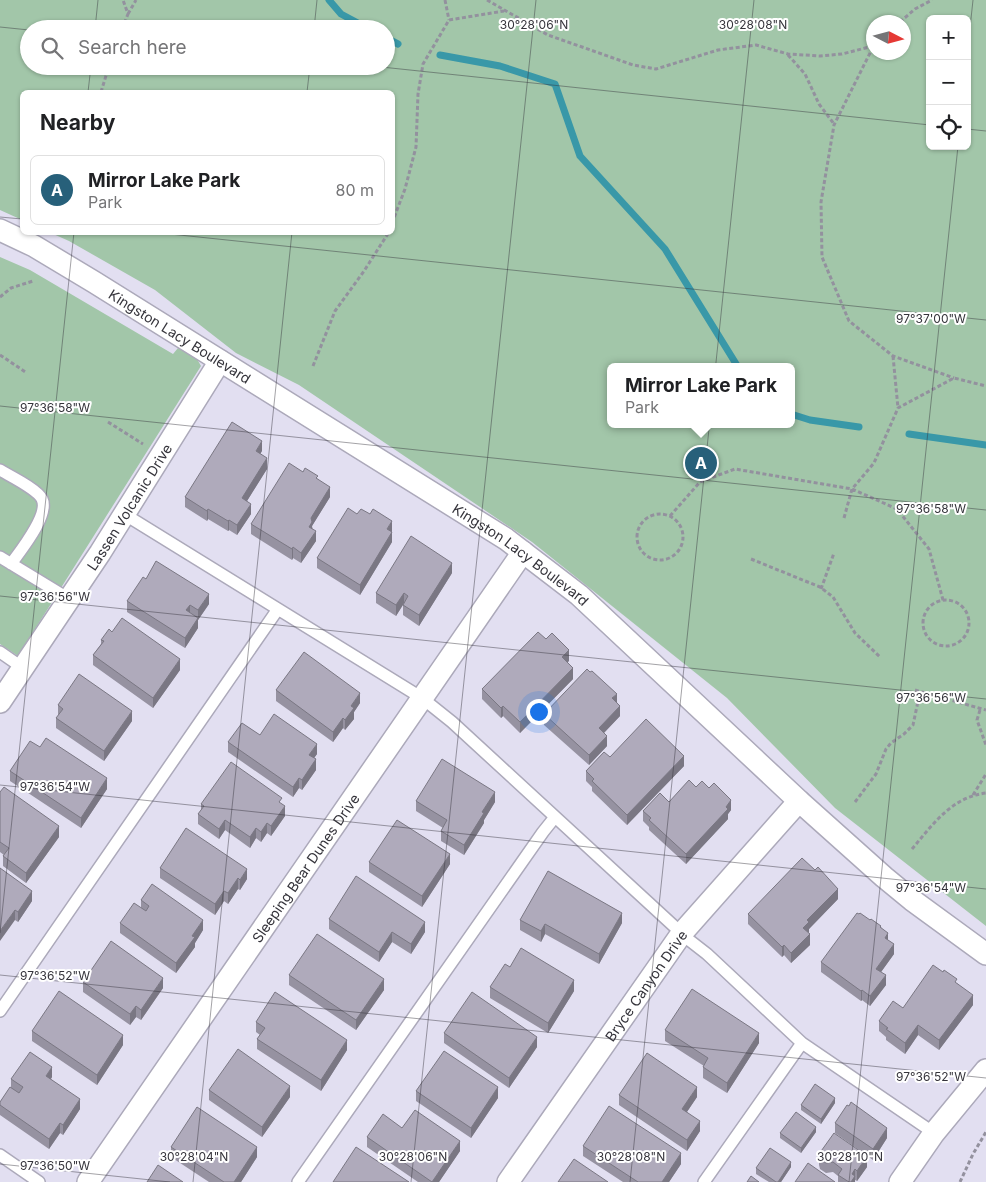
<!DOCTYPE html>
<html lang="en">
<head>
<meta charset="utf-8">
<style>
  :root { --surface:#fff; --page:#f2f2f2; --text:#202124; --muted:#757577; --line:#e0e0e0; --accent:#27607a }
  body { margin:0; font-family:Inter,sans-serif; background:var(--page); color:var(--text) }
  .controls { position:absolute; right:15px; top:15px; display:grid; overflow:hidden; border-radius:8px; box-shadow:0 1px 4px #0004 }
  .controls button { width:45px; height:45px; display:grid; place-items:center; padding:0; border:0; border-bottom:1px solid var(--line); background:var(--surface); color:var(--text); font:25px sans-serif }
  .compass { position:absolute; left:866px; top:15px; width:45px; height:45px; border-radius:50%; background:var(--surface); box-shadow:0 1px 4px #0004; rotate:96deg }
  .you { position:absolute; left:538px; top:711px; width:18px; height:18px; margin:-12px; border:4px solid #fff; border-radius:50%; background:#1a73e8; box-shadow:0 0 0 8px #1a73e833 }
  .badge { display:grid; place-items:center; width:32px; height:32px; border-radius:50%; background:var(--accent); color:#fff; font-size:16px; font-weight:700 }
  .pin { position:absolute; translate:-50% -50%; border:2px solid #fff; box-shadow:0 1px 5px #0006 }
  .popup { position:absolute; left:607px; top:363px; width:188px; height:65px; box-sizing:border-box; display:grid; place-content:center; border-radius:8px; background:var(--surface); filter:drop-shadow(0 1px 4px #0005); font-size:16px; white-space:nowrap; color:var(--muted) }
  .popup b { font-size:19px; color:var(--text) }
  .popup::after { content:''; position:absolute; left:50%; top:100%; margin-left:-10px; border:10px solid transparent; border-top-color:var(--surface) }
  .list { margin:0; padding:0; list-style:none }
  h2 { display:flex; justify-content:space-between; align-items:center; height:65px; margin:0; padding:0 20px; font-size:21px }
  h2 small { font-size:16px; font-weight:400; color:var(--muted) }
  .list li { display:grid; grid-template-columns:32px 1fr auto; gap:15px; align-items:center; box-sizing:border-box; height:70px; margin:0 10px 10px; padding:0 10px; border:1px solid var(--line); border-radius:8px }
  .list b { display:block; font-size:19px; white-space:nowrap }
  .list p { margin:0; font-size:16px; white-space:nowrap; color:var(--muted) }
  .list em { font-size:16px; font-style:normal; color:var(--muted) }
  .icon { flex:none; width:28px; height:28px; fill:none; stroke:currentColor; stroke-width:2; stroke-linecap:round; stroke-linejoin:round }
  .map { position:relative; flex:none; width:986px; height:1182px; overflow:hidden }
  .search { position:absolute; background:var(--surface); box-shadow:0 1px 4px #0004; left:20px; top:20px; width:375px; height:55px; display:flex; align-items:center; gap:12px; box-sizing:border-box; padding:0 18px; border-radius:28px; color:var(--muted); font-size:19px }
  .panel { position:absolute; background:var(--surface); box-shadow:0 1px 4px #0004; left:20px; top:90px; width:375px; height:145px; border-radius:8px }
  .map>svg:first-child { display:block }
  .green { fill:#a2c6a9; fill-rule:evenodd }
  .lines { fill:none; stroke-linecap:round; stroke-linejoin:round }
  .stream { stroke:#3998a8; stroke-width:7 }
  .lane-casing { stroke:#aca9ba; stroke-width:14 }
  .street-casing { stroke:#aca9ba; stroke-width:24 }
  .path { stroke:#93919e; stroke-width:3; stroke-dasharray:4 2.5; stroke-linecap:butt }
  .lane { stroke:#fff; stroke-width:11 }
  .street { stroke:#fff; stroke-width:21 }
  .wall { fill:#9692a1 }
  .shaded-wall { fill:#7a7783 }
  .building { fill:#afaabb; stroke:#7a7783 }
  .ticks { fill:none; stroke:#35343b; stroke-width:1; stroke-opacity:0.45 }
  .labels { text-anchor:middle; dominant-baseline:central; stroke-width:4; stroke-linejoin:round; paint-order:stroke }
  .street-label { font-size:14px; fill:#35343b; stroke:#fff }
  .ticks-label { font-size:12px; text-anchor:middle; fill:#35343b; stroke:#fff; stroke-width:4; stroke-linejoin:round; paint-order:stroke }
</style>
</head>
<body>
<div class="map">
<svg width="986" height="1182" viewBox="0 0 986 1182">
  <rect width="100%" height="100%" fill="#e2dff1"/>
  <path class="green" d="M0,0H986V926L835,808L727,698L532,542L299,385L236,353L155,290L69,241L51,233L392,232V92H22V220L0,210ZM930,19H967V146H930ZM874,22H904V52H874ZM29,29H386V66H29ZM611,367H791V424H611Z
    M0,257L30,270L173,354L178,348L197,359L201,366L18,656L0,644Z"/>
  <g class="lines">
    <path class="stream" d="M329,0L341,14L369,29
      M386,38L398,44
      M440,55L500,66L555,84L580,156L665,249L738,367
      M791,414L810,420L859,427
      M909,434L986,445"/>
    <g class="lane-casing">
      <path id="lane" d="M0,470C10,476 37,489 42,499C50,515 20,551 11,564
        M124,514L422,698L452,722L689,940L707,954L802,1043L934,1133
        M0,557L69,599
        M0,652L23,668
        M0,1011L278,609
        M0,1155L39,1182
        M298,1182L543,832L555,817
        M704,1182L802,1043"/>
    </g>
    <g class="street-casing">
      <g id="street">
        <path id="s1" d="M0,230L34,246L94,282L506,539L579,595L799,801L884,877L912,900L986,954"/>
        <path id="s2" d="M0,702L100,553L220,361"/>
        <path id="s3" d="M88,1182L523,552"/>
        <path id="s4" d="M508,1182L682,933L799,801"/>
        <path d="M900,1182L934,1133L986,1070"/>
      </g>
    </g>
    <path class="path" d="M445,0L449,20
      M487,0L548,35L633,65L656,69L718,50L756,45L788,54L820,56L842,54L873,46
      M128,14L136,0
      M900,22L915,9L932,0
      M122,29L128,14L123,0
      M873,47L834,125L821,202L822,257L849,321L893,356L954,378
      M788,55L805,74L819,104L834,124
      M101,92L109,66
      M392,223L405,189L416,147L418,94L423,64L449,20L504,11
      M0,297L11,288L33,281
      M0,355L27,373
      M893,356L898,408
      M313,366L335,311L364,271L389,232
      M108,422L143,444
      M637 537a23 23 0 1 1 46 0a23 23 0 1 1-46 0Z
      M670,516L700,482L735,469L852,489L897,509L929,549L943,600
      M844,518L852,489L874,463L898,408L954,378L986,386
      M751,559L820,587L833,597L855,633L880,657
      M821,589L834,553
      M923 623a23 23 0 1 1 46 0a23 23 0 1 1-46 0Z
      M915,690L986,710
      M980,710L977,720L986,745
      M973,795L986,774
      M855,802L876,774L886,749L891,743L904,734L913,725L920,692
      M912,849C933,824 952,797 986,793
      M960,1182L973,1154L986,1132"/>
    <use href="#lane" class="lane"/>
    <use href="#street" class="street"/>
  </g>
  <path class="wall" d="M262,451L260,454L267,469L247,501L251,514L237,535L229,530L228,531L208,519L207,521L185,507V497Z
    M303,472L318,479L330,497L312,526L316,541L301,563L293,558L292,560L251,534V524Z
    M357,514L392,531V542L360,595L317,568V558Z
    M452,573L419,626L403,615V605L396,616L376,603V593Z
    M127,601L209,604L198,620V628L185,648L127,612Z
    M112,632L180,670L153,708L93,665V655L101,644V640Z
    M569,661L567,662L573,679L520,733L503,716L501,718L482,699V689Z
    M276,690L360,703L354,712V719L345,730L343,728L333,742L276,701Z
    M617,702L620,716L604,733L607,746L589,765L544,725V714Z
    M58,705L132,721L104,761L56,728V718L58,716Z
    M260,735L317,754L314,758L316,770L302,790L299,788L293,797L228,752V742Z
    M40,747L107,789L81,828L10,781V771Z
    M610,757L684,766L627,825L592,791V787L586,781V771Z
    M696,787L731,810L728,814V819L686,864L649,830V827L643,821V811L669,802Z
    M0,792L59,837L26,883L3,866V856L4,855L0,852Z
    M416,801L495,802L484,820V823L464,855L441,841V831L443,828L416,811Z
    M201,804H282L285,816L271,836L267,833L261,842L256,838L250,848L225,830L219,839L198,824V814L201,810Z
    M369,862L450,864L422,907L369,872Z
    M0,868L32,901L18,922L15,920Z
    M160,868L247,879L240,890L238,889L228,904L224,901L215,915L160,878Z
    M838,899L809,929V932L808,933L810,945L791,963L784,955L782,957L748,924V914Z
    M141,900L203,930L195,943V947L176,973L120,933V923L141,908Z
    M329,919L425,932L411,954L392,942L379,962L329,929Z
    M520,920L622,923L599,964L545,934L541,942L520,930Z
    M881,927L888,940L894,954L881,972L886,985L870,1006L862,1000L861,1001L821,972V962Z
    M510,967L574,991L548,1033L490,998V987Z
    M289,975L384,990L356,1030L289,985Z
    M83,982L163,988L141,1020L136,1017L130,1025L83,992Z
    M957,983L973,1005L939,1050L918,1035L905,1054L886,1040V1037L879,1031V1021L903,1008Z
    M256,1022L347,1050L321,1091L257,1049V1039L260,1035L256,1032Z
    M665,1030L759,1043L727,1093L703,1078V1067L704,1066L665,1041Z
    M32,1031L123,1045L97,1085L32,1041Z
    M444,1033L537,1047L509,1088L444,1043Z
    M52,1077L51,1079L80,1109L63,1135L60,1133L49,1149L0,1115V1102L11,1087V1079Z
    M209,1090L290,1097L262,1137L209,1100Z
    M416,1091L498,1098L471,1138L416,1101Z
    M619,1095L697,1097L687,1112L700,1131L687,1151L619,1105Z
    M835,1103L821,1124L801,1110V1105Z
    M835,1123L887,1138L873,1160L835,1133Z
    M402,1128L460,1151L439,1182H418L367,1147V1137Z
    M816,1132L801,1153L780,1138V1133Z
    M583,1146L681,1164L669,1182H623L583,1156Z
    M171,1147L257,1157L241,1182H209L171,1157Z
    M819,1154L867,1167L857,1181L855,1180V1182H838V1176L833,1172L826,1173L820,1169L819,1165Z
    M791,1167L781,1182H769L756,1174V1168Z"/>
  <path class="shaded-wall" d="M262,441V451L256,461V451Z
    M267,458V469L242,509V498Z
    M330,487V497L312,526V532L309,527L311,518Z
    M251,504V514L237,535V525Z
    M208,509V519L207,521V511Z
    M229,520V530L228,531V521Z
    M392,521V531L387,539V529Z
    M316,531V541L301,563V553Z
    M392,532V542L360,595V585Z
    M293,547V558L292,560V549Z
    M452,563V573L419,626V615Z
    M404,593V603L396,616V605Z
    M209,594V604L198,620V610Z
    M190,605V615L186,610Z
    M198,618V628L185,648V638Z
    M569,650V661L562,668V657Z
    M180,659V670L153,708V698Z
    M573,668V679L520,733V722Z
    M360,693V703L354,712V719L345,730V720L351,706Z
    M617,694V704L612,698Z
    M503,706V716L501,718V708Z
    M620,706V716L599,738V728Z
    M132,711V721L104,761V751Z
    M343,718V728L333,742V732Z
    M607,736V746L589,765V755Z
    M317,744V754L309,765V755Z
    M684,756V766L627,825V815Z
    M316,759V770L302,790V780Z
    M107,778V789L81,828V818Z
    M299,778V788L293,797V787Z
    M495,792V802L484,820V823L464,855V845L482,812Z
    M731,800V810L728,814V819L686,864V854Z
    M285,806V816L271,836V826Z
    M225,820V830L219,839V829Z
    M267,823V833L261,842V832Z
    M59,826V837L26,883V873Z
    M256,828V838L250,848V837Z
    M450,854V864L422,907V896Z
    M247,869V879L240,890V880Z
    M238,878V889L228,904V893Z
    M838,889V899L809,929V932L803,938V928L807,920Z
    M32,891V901L18,922V912Z
    M224,891V901L215,915V904Z
    M15,910V920L0,941V931Z
    M622,913V923L599,964V954Z
    M203,920V930L195,943V947L176,973V963L192,936Z
    M425,922V932L411,954V944Z
    M545,924V934L541,942V931Z
    M392,932V942L379,962V952Z
    M888,933V943L885,938Z
    M810,934V945L791,963V953Z
    M894,944V954L876,979V969Z
    M784,945V955L782,957V947Z
    M886,975V985L870,1006V996Z
    M163,978V988L141,1020V1010Z
    M384,979V990L356,1030V1020Z
    M574,980V991L548,1033V1023Z
    M862,990V1000L861,1001V991Z
    M973,995V1005L939,1050V1040Z
    M136,1006V1017L130,1025V1014Z
    M918,1025V1035L905,1054V1043Z
    M759,1033V1043L727,1093V1083Z
    M123,1035V1045L97,1085V1075Z
    M537,1037V1047L509,1088V1078Z
    M347,1040V1050L321,1091V1080Z
    M52,1067V1077L46,1086V1076Z
    M290,1086V1097L262,1137V1127Z
    M498,1087V1098L471,1138V1128Z
    M697,1087V1097L682,1119V1109Z
    M835,1098V1103L821,1124V1119Z
    M80,1099V1109L63,1135V1125Z
    M700,1121V1131L687,1151V1140Z
    M60,1123V1133L49,1149V1139Z
    M816,1127V1132L801,1153V1148Z
    M887,1128V1138L873,1160V1149Z
    M460,1141V1151L439,1182H432Z
    M257,1147V1157L241,1182H234Z
    M681,1153V1164L669,1182H662Z
    M867,1156V1167L857,1181V1171Z
    M791,1162V1167L781,1182H778Z
    M855,1169V1182H851L852,1174Z"/>
  <path class="building" d="M232,422L262,441L256,451L267,458L242,498L251,504L237,525L229,520L228,521L208,509L207,511L185,497Z
    M289,463L303,472L305,468L318,476L316,478L330,487L311,518L312,522L309,527L316,531L301,553L293,547L292,549L251,524Z
    M348,508L357,514L361,509L370,514L373,509L392,521L387,529L392,532L360,585L317,558Z
    M411,536L452,563L419,615L403,605L408,596L404,593L396,605L376,593Z
    M156,561L209,594L198,610L190,605L186,610L198,618L185,638L127,601L143,577L146,579Z
    M122,618L180,659L153,698L93,655L104,641L101,640L109,629L112,632Z
    M538,632L546,639L552,633L569,650L562,657L573,668L520,722L503,706L501,708L482,689Z
    M304,652L360,693L351,706L354,708L345,720L343,718L333,732L276,690Z
    M587,669L590,672L592,671L617,694L612,698L620,706L599,728L607,736L589,755L544,714Z
    M79,674L132,711L104,751L56,718L63,709L58,705Z
    M274,714L317,744L309,755L316,759L302,780L299,778L293,787L228,742L242,723L260,735Z
    M646,719L684,756L627,815L592,781L594,779L586,771L604,752L610,757Z
    M46,738L107,778L81,818L10,771L30,741L40,747Z
    M442,759L495,792L482,812L484,813L464,845L441,831L447,820L416,801Z
    M231,762L282,798L279,802L285,806L271,826L267,823L261,832L256,828L250,837L225,820L219,829L198,814L204,806L201,804Z
    M689,780L696,787L702,781L709,788L714,783L731,800L726,807L728,809L686,854L649,820L651,818L643,811L660,793L669,802Z
    M4,787L59,826L26,873L3,856L9,848L0,842V792Z
    M397,820L450,854L422,896L369,862Z
    M186,828L247,869L240,880L238,878L228,893L224,891L215,904L160,868Z
    M802,858L815,870L818,867L838,889L807,920L809,922L803,928L810,934L791,953L784,945L782,947L748,914Z
    M0,868L32,891L18,912L15,910L0,931Z
    M548,871L622,913L599,954L545,924L541,931L520,920Z
    M356,876L425,922L411,944L392,932L379,952L329,919Z
    M152,884L203,920L192,936L195,937L176,963L120,923L134,903L146,911L149,906L141,900Z
    M857,913L859,914L860,913L870,920L871,919L881,926L880,927L888,933L885,938L894,944L876,969L886,975L870,996L862,990L861,991L821,962Z
    M317,934L384,979L356,1020L289,975Z
    M111,941L163,978L141,1010L136,1006L130,1014L83,982Z
    M521,948L574,980L548,1023L490,987L505,964L510,967Z
    M933,965L943,972L944,970L957,979L955,982L973,995L939,1040L918,1025L905,1043L886,1029L888,1028L879,1021L893,1001L903,1008Z
    M692,989L759,1033L727,1083L703,1067L708,1058L665,1030Z
    M59,991L123,1035L97,1075L32,1031Z
    M275,992L347,1040L321,1080L257,1039L265,1028L256,1022Z
    M472,992L537,1037L509,1078L444,1033Z
    M238,1049L290,1086L262,1127L209,1090Z
    M444,1051L498,1087L471,1128L416,1091Z
    M30,1052L52,1067L46,1076L80,1099L63,1125L60,1123L49,1139L0,1105V1102L10,1087L19,1093L23,1087L11,1079Z
    M647,1053L697,1087L682,1109L700,1121L687,1140L619,1095Z
    M815,1084L835,1098L821,1119L801,1105Z
    M851,1102L887,1128L873,1149L835,1123L847,1105L849,1106Z
    M609,1106L681,1153L662,1182H638L583,1146Z
    M197,1107L257,1147L234,1182H224L171,1147Z
    M415,1110L460,1141L432,1182L367,1137L383,1114L402,1128Z
    M796,1112L816,1127L801,1148L780,1133Z
    M834,1133L867,1156L857,1171L855,1169L852,1174L855,1176L851,1182H849L838,1175L842,1169L833,1162L826,1163L820,1159L819,1154Z
    M356,1147L409,1182H333Z
    M770,1148L791,1162L778,1182H776L756,1168Z
    M574,1159L608,1182H558Z
    M808,1163L835,1182H795Z
    M158,1165L183,1182H147Z
    M751,1176L759,1182H747Z"/>
  <path class="ticks" d="M0,27L29,30M95,29L98,0M314,29L317,0M967,56L973,0M372,66L930,125M88,92L91,66M307,92L310,66M967,129L986,131M0,217L22,219M151,232L986,320M0,406L986,510M0,596L986,699M0,785L986,889M0,933L74,232M0,975L986,1078M0,1164L170,1182M193,1182L292,232M411,1182L536,0M630,1182L754,0M849,1182L958,146"/>
  <g class="labels">
    <g class="street-label">
      <text stroke="none"><textPath href="#s1" startOffset="209">Kingston Lacy Boulevard</textPath></text>
      <text stroke="none"><textPath href="#s2" startOffset="234">Lassen Volcanic Drive</textPath></text>
      <text stroke="none"><textPath href="#s1" startOffset="614">Kingston Lacy Boulevard</textPath></text>
      <text stroke="none"><textPath href="#s3" startOffset="382">Sleeping Bear Dunes Drive</textPath></text>
      <text stroke="none"><textPath href="#s4" startOffset="240">Bryce Canyon Drive</textPath></text>
    </g>
  </g>
  <g class="ticks-label">
    <text x="534" y="29">30°28'06"N</text>
    <text x="753" y="29">30°28'08"N</text>
    <text x="931" y="323">97°37'00"W</text>
    <text x="55" y="412">97°36'58"W</text>
    <text x="931" y="513">97°36'58"W</text>
    <text x="55" y="601">97°36'56"W</text>
    <text x="931" y="702">97°36'56"W</text>
    <text x="55" y="791">97°36'54"W</text>
    <text x="931" y="892">97°36'54"W</text>
    <text x="55" y="980">97°36'52"W</text>
    <text x="931" y="1081">97°36'52"W</text>
    <text x="194" y="1161">30°28'04"N</text>
    <text x="413" y="1161">30°28'06"N</text>
    <text x="631" y="1161">30°28'08"N</text>
    <text x="850" y="1161">30°28'10"N</text>
    <text x="55" y="1170">97°36'50"W</text>
  </g>
</svg>
<div class="controls">
<button>+</button>
<button>−</button>
<button><svg class="icon" aria-label="locate" viewBox="0 0 24 24"><circle cx="12" cy="12" r="6"/><path d="M12 2v4M12 18v4M2 12h4M18 12h4"/></svg></button>
</div>
<svg class="compass" viewBox="-18 -18 36 36"><path d="M0-13l5 13h-10z" fill="#e53935"/><path d="M0 13l5-13h-10z" fill="#757577"/></svg>
<div class="you"></div>
<div class="pin badge" style="left:701px;top:463px">A</div>
<div class="popup"><b>Mirror Lake Park</b>Park</div>
<div class="search"><svg class="icon" aria-label="search" viewBox="0 0 24 24"><circle cx="10" cy="10" r="6"/><path d="M15 15l6 6"/></svg>Search here</div>
<section class="panel">
<h2>Nearby<small></small></h2>
<ul class="list">
<li><span class="badge">A</span><div><b>Mirror Lake Park</b><p>Park</p></div><em>80 m</em></li>
</ul>
</section>
</div>
</body>
</html>
